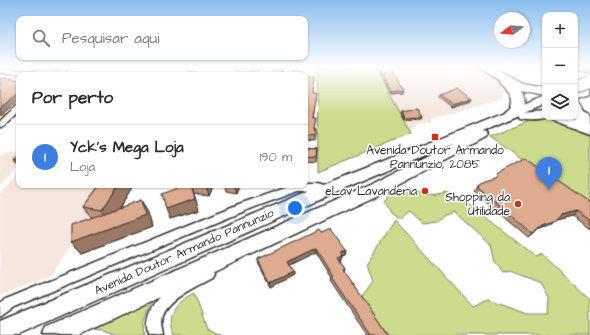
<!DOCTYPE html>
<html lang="pt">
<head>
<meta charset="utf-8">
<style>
  :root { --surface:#fff; --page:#f7f7f7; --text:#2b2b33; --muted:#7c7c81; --line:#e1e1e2; --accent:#1a73e8 }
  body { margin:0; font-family:"Architects Daughter",sans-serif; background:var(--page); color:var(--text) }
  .controls { position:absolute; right:12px; top:12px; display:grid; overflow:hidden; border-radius:8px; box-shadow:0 1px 3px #0004 }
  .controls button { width:36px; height:36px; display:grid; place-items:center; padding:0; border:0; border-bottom:1px solid var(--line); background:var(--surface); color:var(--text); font:20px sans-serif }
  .compass { position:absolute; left:494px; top:12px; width:36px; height:36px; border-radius:50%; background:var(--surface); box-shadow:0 1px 3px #0004; rotate:254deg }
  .you { position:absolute; left:295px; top:208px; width:14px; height:14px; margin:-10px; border:3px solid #fff; border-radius:50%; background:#1a73e8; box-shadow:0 0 0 6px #1a73e833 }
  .badge { display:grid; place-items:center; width:26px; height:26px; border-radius:50%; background:var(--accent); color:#fff; font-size:13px; font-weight:700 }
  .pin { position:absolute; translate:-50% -33px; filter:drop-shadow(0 1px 2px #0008) }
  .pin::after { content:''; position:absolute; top:21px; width:14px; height:12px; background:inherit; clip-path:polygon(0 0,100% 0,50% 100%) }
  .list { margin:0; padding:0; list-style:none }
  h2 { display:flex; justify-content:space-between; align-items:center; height:52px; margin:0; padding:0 16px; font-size:17px }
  h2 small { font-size:13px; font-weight:400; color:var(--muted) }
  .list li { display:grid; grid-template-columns:26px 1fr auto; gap:12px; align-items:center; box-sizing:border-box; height:64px; padding:0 16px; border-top:1px solid var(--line) }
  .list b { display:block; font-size:15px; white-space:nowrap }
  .list p { margin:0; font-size:13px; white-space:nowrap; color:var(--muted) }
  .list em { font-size:13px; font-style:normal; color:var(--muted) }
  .icon { flex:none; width:22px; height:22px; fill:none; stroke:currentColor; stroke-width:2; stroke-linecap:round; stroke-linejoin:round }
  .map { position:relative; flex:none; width:590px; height:335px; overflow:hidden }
  .search { position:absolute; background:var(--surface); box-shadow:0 1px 3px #0004; left:16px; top:16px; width:292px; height:44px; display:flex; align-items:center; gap:10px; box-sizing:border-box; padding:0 14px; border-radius:8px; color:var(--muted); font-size:15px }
  .panel { position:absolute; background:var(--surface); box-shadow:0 1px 3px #0004; left:16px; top:72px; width:292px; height:116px; border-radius:8px }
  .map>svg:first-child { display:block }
  .built { fill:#f5e6de }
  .green { fill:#cddb8f; stroke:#7c835d }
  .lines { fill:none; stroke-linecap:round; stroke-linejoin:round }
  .minor-casing { stroke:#2b2b2b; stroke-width:3 }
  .primary-casing { stroke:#2b2b2b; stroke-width:3 }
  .trunk-casing { stroke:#2b2b2b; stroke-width:3 }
  .motorway-casing { stroke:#2b2b2b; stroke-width:3 }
  .minor { fill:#fff; fill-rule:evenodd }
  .primary { fill:#fff; fill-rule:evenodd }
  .trunk { fill:#fff; fill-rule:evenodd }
  .motorway { fill:#fff; fill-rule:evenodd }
  .primary-bridge-casing { stroke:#2b2b2b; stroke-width:14; stroke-linecap:butt }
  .primary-bridge { stroke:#fff; stroke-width:12 }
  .wall { fill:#be947c; stroke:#2b2b2b }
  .shaded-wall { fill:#9b7865; stroke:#2b2b2b }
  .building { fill:#ddac90; stroke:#2b2b2b }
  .poi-dot { fill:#c8321e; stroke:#fff; stroke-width:1.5 }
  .labels { text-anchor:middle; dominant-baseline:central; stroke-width:3; stroke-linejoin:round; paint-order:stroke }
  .poi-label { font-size:12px; fill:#2b2b2b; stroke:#fff; text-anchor:end }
  .street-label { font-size:12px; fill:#2b2b2b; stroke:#fff }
</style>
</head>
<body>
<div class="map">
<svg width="590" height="335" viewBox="0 0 590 335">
  <rect width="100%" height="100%" fill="#fff"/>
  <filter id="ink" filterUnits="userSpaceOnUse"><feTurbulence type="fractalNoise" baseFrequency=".025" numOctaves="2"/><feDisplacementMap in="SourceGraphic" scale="8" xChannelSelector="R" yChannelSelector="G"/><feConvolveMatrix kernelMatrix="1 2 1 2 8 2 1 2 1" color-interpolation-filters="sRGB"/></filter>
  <g filter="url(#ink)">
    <path class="built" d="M374,67H478L500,85L503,98L431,119L432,122L415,125L411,134Z
      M19,151V168L0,188V155Z
      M19,174V185H112L50,276L0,296V195Z"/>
    <path class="green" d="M317,67H374L411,134L318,172Z
      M547,119H556L590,131V207L490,137L529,121Z
      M407,188C422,197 431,197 447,193L470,205L536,257L542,254L590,299V335H385L360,299L373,281L367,263L394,220L473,306L488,299L528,313H548L549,298L541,283L510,271L503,273L495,262L491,245L454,212L445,215L436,221L422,223L409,211L399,219L390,212L384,201L391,193Z
      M194,293L207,329L220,335H174C164,314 176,302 194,293Z
      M155,298C148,310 142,321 145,335H117L103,330L93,329L97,322Z"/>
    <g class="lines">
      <g class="minor-casing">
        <path id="minor" d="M64,67H70L61,75L0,73V69L57,72Z
          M16,106H19V112L3,127H0V121Z
          M305,183H318L330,187L332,190L330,193L327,194L318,191H299L247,210L14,307L0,317V303L6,299L239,204L294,185H305Z
          M208,268L212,270L214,274L212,278C197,286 168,299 162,316C160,323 162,329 163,335H149C149,331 147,326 148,323C150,294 184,278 208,268Z"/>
      </g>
      <g class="primary-casing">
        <path id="primary" d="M590,88V95L575,101V93Z
          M545,96V104L482,131L486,132L488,135L486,138L387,191L79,335H43L46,327L375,183L456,142L333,194L19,335H0V321L321,186Z"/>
      </g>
      <g class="trunk-casing">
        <path id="trunk" d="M481,67H493L523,84L545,88V96L521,91C528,101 523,109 515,117H505L503,114C505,111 508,109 510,107C517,96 504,89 499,82L500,81L482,69Z
          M584,67H590V70L585,69Z
          M575,102L580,103L585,112L590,116V134L552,120L550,117C542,121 529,121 520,119L518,116L520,113L545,111V117H570L577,120L574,117Z"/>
      </g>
      <g class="motorway-casing">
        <path id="motorway" d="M575,69L590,75V84L575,78Z"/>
      </g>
      <use href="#minor" class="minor"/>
      <use href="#primary" class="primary"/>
      <use href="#trunk" class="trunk"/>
      <use href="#motorway" class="motorway"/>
      <g class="primary-bridge-casing">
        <path id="primary-bridge" d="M575,88L590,82"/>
      </g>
      <use href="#primary-bridge" class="primary-bridge"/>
    </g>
    <path class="wall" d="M272,67H284L280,74L272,73L271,69Z
      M375,67H389L403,89L402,92L390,93Z
      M305,77H314L312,93L315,98L312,118L315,129L316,130L315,141L305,140Z
      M439,95L471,100L451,107L438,97Z
      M401,111L422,117L421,119L404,120L400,113Z
      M305,148L317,149L316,162L305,161Z
      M19,156V166L14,160Z
      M478,183L590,203V229L572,216L556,220L549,226L538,230L529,238L474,191Z
      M100,185H134L120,208L141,200L148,213L152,227L82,253L71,242L92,218L83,207Z
      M179,185H214L209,196L194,194L199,210L170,219L176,189Z
      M224,185H239L236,193L226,191Z
      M321,233L347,251L346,255L343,256L342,260L340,261L345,268L344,271L388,335H367L331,281L332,278L316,252L289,265L293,275L271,287L258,262V259Z"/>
    <path class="shaded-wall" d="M255,67H259L260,69L254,75H247Z
      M282,67H284L280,74V70Z
      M403,89L402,92L390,93L391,91Z
      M19,93V100L0,116V108Z
      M472,98L471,100L451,107L452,104Z
      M119,185H134L111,222L102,210Z
      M191,185L199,210L170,219L166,209Z
      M207,185H214L209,196L206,186Z
      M234,185H239L236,193Z
      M141,200L148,213L152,227L82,253L71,242Z
      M576,211L572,216L556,220L549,226L538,230L529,238L533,234L543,226L561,215Z
      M316,248V252L287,266V262Z
      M347,251L346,255L343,256L342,260L338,262V258L341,254Z
      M293,272V275L271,287L270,283Z"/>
    <path class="building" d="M241,67H255L247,75H232Z
      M272,67H282L280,70L271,69Z
      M377,67H389L403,89L391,91Z
      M293,70L303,71L302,75H291Z
      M189,71L207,75H184Z
      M305,77H314L312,93H316L312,118H316L314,129L316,130V136L305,135Z
      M0,78H13L10,80H19V93L0,108Z
      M457,88L472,98L452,104L439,95Z
      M417,108L422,117L404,118L401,111Z
      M305,148L317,149L316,157L305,156Z
      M19,156V161L14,160Z
      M526,158L590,203V221L576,211L561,215L554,222L543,226L533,234L477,186L478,183L483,180L494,177L497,173Z
      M100,185H119L102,210L83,207Z
      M179,185H191L195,199L166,209L162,194L176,189Z
      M141,200L145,215L71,242V225Z
      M331,229L347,251L341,254L343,256L338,258L345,268L343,269L388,335H371L332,278L334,277L316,248L287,262L293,272L270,283L258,259L319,230L321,233Z"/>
  </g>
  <linearGradient id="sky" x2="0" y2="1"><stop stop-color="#89bdee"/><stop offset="0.59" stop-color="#fff"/><stop offset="1" stop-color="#fff" stop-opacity="0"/></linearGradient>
  <rect width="590" height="114" fill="url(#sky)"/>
  <g class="poi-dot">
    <rect x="431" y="133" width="8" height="8" rx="2"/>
    <circle cx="425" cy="191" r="4"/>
    <circle cx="518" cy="204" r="4"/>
  </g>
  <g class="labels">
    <g class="poi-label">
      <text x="435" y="150" text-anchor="middle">Avenida Doutor Armando<tspan x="435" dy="14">Pannunzio, 2085</tspan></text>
      <text x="417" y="191">eLav Lavanderia</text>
      <text x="510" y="197">Shopping da<tspan x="510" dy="14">Utilidade</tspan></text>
    </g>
    <g class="street-label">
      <text transform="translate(184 252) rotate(-24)">Avenida Doutor Armando Pannunzio</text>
    </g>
  </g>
</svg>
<div class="controls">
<button>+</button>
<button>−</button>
<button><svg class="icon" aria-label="layers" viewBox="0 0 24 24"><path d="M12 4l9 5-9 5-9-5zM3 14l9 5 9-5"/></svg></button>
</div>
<svg class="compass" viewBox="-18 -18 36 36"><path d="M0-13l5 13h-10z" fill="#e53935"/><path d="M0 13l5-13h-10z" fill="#7c7c81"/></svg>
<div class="you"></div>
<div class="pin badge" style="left:549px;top:190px;background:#3f7fe0">1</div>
<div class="search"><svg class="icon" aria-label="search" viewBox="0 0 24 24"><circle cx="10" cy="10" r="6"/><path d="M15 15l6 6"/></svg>Pesquisar aqui</div>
<section class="panel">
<h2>Por perto<small></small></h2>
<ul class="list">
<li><span class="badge" style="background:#3f7fe0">1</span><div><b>Yck's Mega Loja</b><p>Loja</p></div><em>190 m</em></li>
</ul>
</section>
</div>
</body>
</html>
